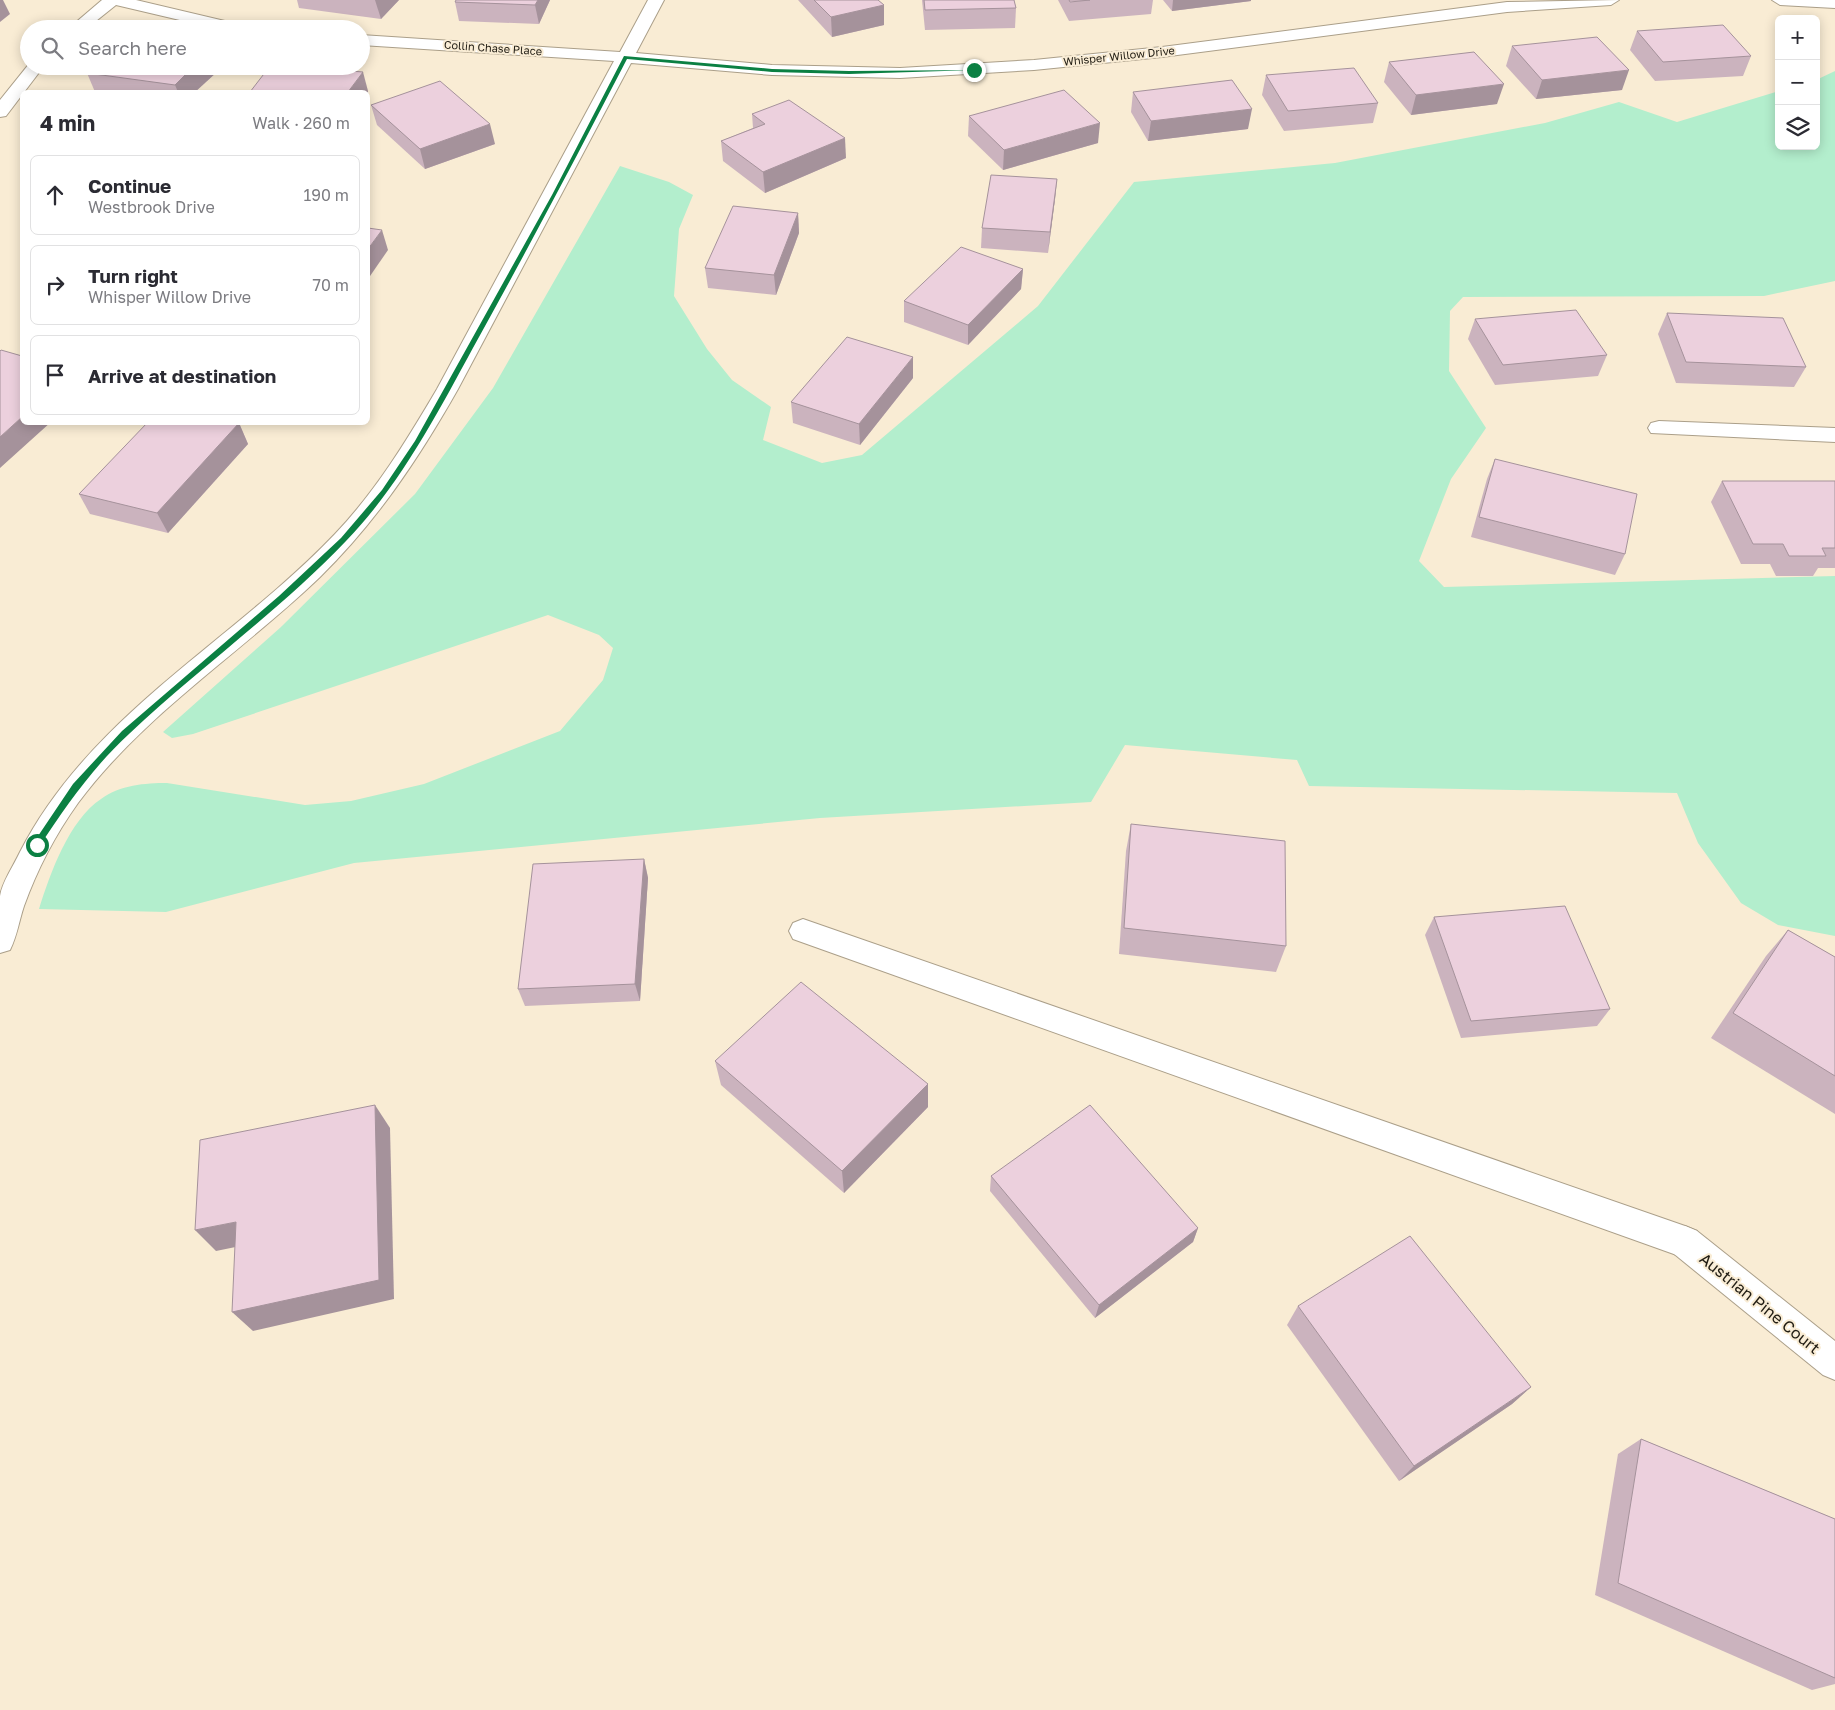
<!DOCTYPE html>
<html lang="en">
<head>
<meta charset="utf-8">
<style>
	:root { --surface:#fff; --page:#f7f7f7; --text:#2b2b33; --muted:#7c7c81; --line:#e1e1e2 }
	body { margin:0; font-family:"Golos Text",sans-serif; background:var(--page); color:var(--text) }
	.controls { position:absolute; right:15px; top:15px; display:grid; overflow:hidden; border-radius:8px; box-shadow:0 2px 12px #0003 }
	.controls button { width:45px; height:45px; display:grid; place-items:center; padding:0; border:0; border-bottom:1px solid var(--line); background:var(--surface); color:var(--text); font:25px sans-serif }
	.stop { position:absolute; width:15px; height:15px; margin:-11px; border:4px solid #0b8043; border-radius:50%; background:#fff }
	.stop.end { background:#0b8043; border-color:#fff; box-shadow:0 1px 5px #0008 }
	.list { margin:0; padding:0; list-style:none }
	h2 { display:flex; justify-content:space-between; align-items:center; height:65px; margin:0; padding:0 20px; font-size:21px }
	h2 small { font-size:16px; font-weight:400; color:var(--muted) }
	.list li { display:grid; grid-template-columns:32px 1fr auto; gap:15px; align-items:center; box-sizing:border-box; height:80px; margin:0 10px 10px; padding:0 10px; border:1px solid var(--line); border-radius:8px }
	.list b { display:block; font-size:19px; white-space:nowrap }
	.list p { margin:0; font-size:16px; white-space:nowrap; color:var(--muted) }
	.list em { font-size:16px; font-style:normal; color:var(--muted) }
	.icon { flex:none; width:28px; height:28px; fill:none; stroke:currentColor; stroke-width:2; stroke-linecap:round; stroke-linejoin:round }
	.map { position:relative; flex:none; width:1835px; height:1710px; overflow:hidden }
	.search { position:absolute; background:var(--surface); box-shadow:0 2px 12px #0003; left:20px; top:20px; width:350px; height:55px; display:flex; align-items:center; gap:12px; box-sizing:border-box; padding:0 18px; border-radius:28px; color:var(--muted); font-size:19px }
	.panel { position:absolute; background:var(--surface); box-shadow:0 2px 12px #0003; left:20px; top:90px; width:350px; height:335px; border-radius:8px }
	.map>svg:first-child { display:block }
	.green { fill:#b3eecd }
	.lines { fill:none; stroke-linecap:round; stroke-linejoin:round }
	.lane-casing { stroke:#ab9f89; stroke-width:2 }
	.street-casing { stroke:#ab9f89; stroke-width:2 }
	.lane { fill:#fff; fill-rule:evenodd }
	.street { fill:#fff; fill-rule:evenodd }
	.wall { fill:#cbb3be }
	.shaded-wall { fill:#a5929b }
	.building { fill:#ecd0dd; stroke:#a5929b }
	.route { fill:#0b8043 }
	.labels { text-anchor:middle; stroke-width:4; stroke-linejoin:round; paint-order:stroke }
	.far-street-label { font-size:11px; fill:#201c13; stroke:#f9ecd4 }
	.near-street-label { font-size:16px; fill:#201c13; stroke:#f9ecd4 }
</style>
</head>
<body>
<div class="map">
<svg width="1835" height="1710" viewBox="0 0 1835 1710">
	<rect width="100%" height="100%" fill="#f9ecd4"/>
	<path class="green" d="M 1835,71 L 1835,281 L 1764,296 L 1463,297 L 1450,311 L 1449,371 L 1486,428 L 1451,479 L 1419,561 L 1444,587 L 1835,576 L 1835,936 L 1778,925 L 1741,903 L 1698,843 L 1677,793 L 1309,786 L 1297,760 L 1125,745 L 1091,802 L 820,818 L 354,863 L 166,912 L 39,909 C 50,874 69,820 101,799 C 120,785 145,783 167,783 L 305,805 L 351,801 L 424,784 L 560,731 L 603,680 L 613,648 L 599,635 L 548,615 L 193,734 L 172,738 L 163,732 L 281,627 L 415,494 L 493,388 L 620,166 L 669,182 L 693,195 L 679,229 L 674,296 L 707,349 L 732,380 L 771,407 L 763,440 L 822,463 L 862,455 L 1038,306 L 1134,182 L 1335,163 L 1545,123 L 1619,102 L 1677,122 L 1779,91 L 1779,146 L 1816,146 L 1816,80 Z"/>
	<g class="lines">
		<defs>
			<g id="lane">
				<path d="M 1659,421 L 1835,428 L 1835,442 L 1651,433 L 1648,428 L 1651,423 Z"/>
				<path d="M 803,919 L 1685,1226 L 1697,1231 L 1701,1242 L 1697,1253 L 1685,1258 L 793,939 L 789,931 L 793,923 Z"/>
			</g>
			<g id="street">
				<path d="M 102,0 L 136,0 L 246,26 L 248,29 L 218,29 L 116,5 L 86,29 L 68,29 Z"/>
				<path d="M 648,0 L 664,0 L 636,53 L 772,65 L 900,68 L 1034,60 L 1162,47 L 1507,2 L 1619,0 L 1611,5 L 1507,12 L 1162,57 L 1034,70 L 900,78 L 772,75 L 631,63 L 458,389 C 419,458 377,521 320,577 C 241,653 144,714 78,803 C 55,835 37,870 24,906 C 19,921 17,936 10,950 L 0,953 C 0,935 0,915 0,896 C 2,882 14,865 20,852 C 90,715 232,642 335,534 C 376,491 407,440 437,389 L 614,61 L 361,45 L 361,35 L 620,52 Z"/>
				<path d="M 1772,0 L 1835,0 L 1835,8 L 1780,5 Z"/>
				<path d="M 29,64 L 29,66 L 44,66 L 6,116 L 0,117 L 0,100 Z"/>
				<path d="M 1685,1226 L 1697,1231 L 1835,1341 L 1835,1380 L 1823,1375 L 1673,1253 L 1669,1242 L 1673,1231 Z"/>
			</g>
		</defs>
		<use href="#lane" class="lane-casing"/>
		<use href="#street" class="street-casing"/>
		<use href="#lane" class="lane"/>
		<use href="#street" class="street"/>
	</g>
	<g class="wall">
		<path d="M 297,0 L 399,0 L 381,19 L 299,8 Z"/>
		<path d="M 456,0 L 550,0 L 539,24 L 459,21 L 455,2 Z"/>
		<path d="M 798,0 L 878,0 L 884,5 L 884,25 L 832,37 Z"/>
		<path d="M 922,0 L 1014,0 L 1016,8 L 1015,28 L 925,30 Z"/>
		<path d="M 1058,0 L 1153,0 L 1151,14 L 1069,21 Z"/>
		<path d="M 1163,0 L 1251,0 L 1251,1 L 1172,11 Z"/>
		<path d="M 1637,31 L 1751,56 L 1743,76 L 1655,81 L 1630,50 Z"/>
		<path d="M 1512,46 L 1622,90 L 1536,99 L 1506,66 Z"/>
		<path d="M 1389,62 L 1497,104 L 1411,115 L 1384,82 Z"/>
		<path d="M 94,66 L 216,66 L 218,71 L 195,92 L 95,92 L 87,73 Z"/>
		<path d="M 1266,75 L 1378,103 L 1373,123 L 1284,131 L 1262,95 Z"/>
		<path d="M 1133,92 L 1248,129 L 1148,141 L 1131,112 Z"/>
		<path d="M 371,105 L 495,144 L 425,169 L 377,125 Z"/>
		<path d="M 752,114 L 846,158 L 765,193 L 723,161 L 721,141 L 753,128 Z"/>
		<path d="M 969,116 L 1098,143 L 1003,170 L 968,136 Z"/>
		<path d="M 1057,179 L 1055,199 L 1048,253 L 981,248 L 982,228 Z"/>
		<path d="M 798,213 L 799,233 L 776,295 L 708,288 L 705,268 Z"/>
		<path d="M 1023,269 L 1021,289 L 968,345 L 904,322 L 904,301 Z"/>
		<path d="M 1667,313 L 1806,367 L 1794,387 L 1676,383 L 1658,334 Z"/>
		<path d="M 1475,319 L 1607,355 L 1598,376 L 1495,385 L 1468,339 Z"/>
		<path d="M 913,378 L 860,445 L 793,423 L 791,402 Z"/>
		<path d="M 239,423 L 248,444 L 168,533 L 90,514 L 79,494 Z"/>
		<path d="M 1495,459 L 1625,554 L 1615,575 L 1471,537 L 1487,479 Z"/>
		<path d="M 1722,481 L 1835,481 L 1835,568 L 1818,568 L 1813,576 L 1776,576 L 1770,564 L 1741,564 L 1711,502 Z"/>
		<path d="M 1131,824 L 1286,946 L 1276,972 L 1119,954 L 1126,851 Z"/>
		<path d="M 644,859 L 648,878 L 640,1001 L 525,1006 L 518,989 Z"/>
		<path d="M 1434,917 L 1610,1009 L 1597,1026 L 1461,1038 L 1425,935 Z"/>
		<path d="M 1788,930 L 1835,957 L 1835,1114 L 1711,1038 L 1766,956 Z"/>
		<path d="M 715,1061 L 928,1084 L 928,1107 L 844,1193 L 721,1085 Z"/>
		<path d="M 991,1176 L 1198,1228 L 1193,1242 L 1095,1318 L 990,1191 Z"/>
		<path d="M 1298,1306 L 1531,1387 L 1512,1404 L 1399,1481 L 1287,1325 Z"/>
		<path d="M 1641,1439 L 1835,1519 L 1835,1684 L 1812,1690 L 1595,1595 L 1618,1454 Z"/>
	</g>
	<g class="shaded-wall">
		<path d="M 0,0 L 3,0 L 10,14 L 0,22 Z"/>
		<path d="M 375,0 L 399,0 L 381,19 Z"/>
		<path d="M 538,0 L 550,0 L 539,24 L 535,5 Z"/>
		<path d="M 1173,0 L 1251,0 L 1251,1 L 1172,11 Z"/>
		<path d="M 884,5 L 884,25 L 832,37 L 831,17 Z"/>
		<path d="M 194,66 L 216,66 L 218,71 L 195,92 L 178,92 L 175,85 Z"/>
		<path d="M 1629,70 L 1622,90 L 1536,99 L 1542,80 Z"/>
		<path d="M 363,72 L 368,91 L 368,93 L 348,92 Z"/>
		<path d="M 1504,84 L 1497,104 L 1411,115 L 1416,95 Z"/>
		<path d="M 1252,109 L 1248,129 L 1148,141 L 1151,121 Z"/>
		<path d="M 1100,123 L 1098,143 L 1003,170 L 1004,150 Z"/>
		<path d="M 490,124 L 495,144 L 425,169 L 420,149 Z"/>
		<path d="M 845,138 L 846,158 L 765,193 L 763,172 Z"/>
		<path d="M 1057,179 L 1055,199 L 1048,253 L 1050,232 Z"/>
		<path d="M 798,213 L 799,233 L 776,295 L 774,275 Z"/>
		<path d="M 382,230 L 388,250 L 368,279 L 368,249 Z"/>
		<path d="M 1023,269 L 1021,289 L 968,345 L 968,325 Z"/>
		<path d="M 913,357 L 913,378 L 860,445 L 859,424 Z"/>
		<path d="M 22,417 L 22,422 L 51,422 L 0,468 L 0,437 Z"/>
		<path d="M 239,423 L 248,444 L 168,533 L 157,513 Z"/>
		<path d="M 644,859 L 648,878 L 640,1001 L 635,984 Z"/>
		<path d="M 928,1084 L 928,1107 L 844,1193 L 842,1171 Z"/>
		<path d="M 375,1105 L 390,1128 L 394,1299 L 253,1331 L 232,1312 Z"/>
		<path d="M 236,1222 L 255,1243 L 216,1251 L 195,1230 Z"/>
		<path d="M 1198,1228 L 1193,1242 L 1095,1318 L 1099,1305 Z"/>
		<path d="M 1531,1387 L 1512,1404 L 1399,1481 L 1414,1466 Z"/>
	</g>
	<g class="building">
		<path d="M 456,0 L 538,0 L 535,5 L 455,2 Z"/>
		<path d="M 814,0 L 878,0 L 884,5 L 831,17 Z"/>
		<path d="M 924,0 L 1014,0 L 1016,8 L 925,10 Z"/>
		<path d="M 1069,0 L 1090,0 L 1070,2 Z"/>
		<path d="M 1723,25 L 1751,56 L 1663,62 L 1637,31 Z"/>
		<path d="M 1597,37 L 1629,70 L 1542,80 L 1512,46 Z"/>
		<path d="M 1474,52 L 1504,84 L 1416,95 L 1389,62 Z"/>
		<path d="M 94,66 L 194,66 L 175,85 L 87,73 Z"/>
		<path d="M 270,66 L 290,66 L 363,72 L 348,92 L 250,92 Z"/>
		<path d="M 1354,68 L 1378,103 L 1288,111 L 1266,75 Z"/>
		<path d="M 1232,80 L 1252,109 L 1151,121 L 1133,92 Z"/>
		<path d="M 440,81 L 490,124 L 420,149 L 371,105 Z"/>
		<path d="M 1064,90 L 1100,123 L 1004,150 L 969,116 Z"/>
		<path d="M 789,100 L 845,138 L 763,172 L 721,141 L 765,124 L 752,114 Z"/>
		<path d="M 991,175 L 1057,179 L 1050,232 L 982,228 Z"/>
		<path d="M 733,206 L 798,213 L 774,275 L 705,268 Z"/>
		<path d="M 368,228 L 382,230 L 368,249 Z"/>
		<path d="M 961,247 L 1023,269 L 968,325 L 904,301 Z"/>
		<path d="M 1576,310 L 1607,355 L 1503,365 L 1475,319 Z"/>
		<path d="M 1667,313 L 1783,318 L 1806,367 L 1686,362 Z"/>
		<path d="M 847,337 L 913,357 L 859,424 L 791,402 Z"/>
		<path d="M 1,350 L 22,356 L 22,417 L 0,437 L 0,351 Z"/>
		<path d="M 148,422 L 239,423 L 157,513 L 79,494 Z"/>
		<path d="M 1495,459 L 1637,494 L 1625,554 L 1479,517 Z"/>
		<path d="M 1722,481 L 1835,481 L 1835,548 L 1822,548 L 1826,556 L 1789,556 L 1783,544 L 1753,544 Z"/>
		<path d="M 1131,824 L 1285,841 L 1286,946 L 1124,928 Z"/>
		<path d="M 644,859 L 635,984 L 518,989 L 533,864 Z"/>
		<path d="M 1565,906 L 1610,1009 L 1471,1021 L 1434,917 Z"/>
		<path d="M 1788,930 L 1835,957 L 1835,1076 L 1733,1013 Z"/>
		<path d="M 801,982 L 928,1084 L 842,1171 L 715,1061 Z"/>
		<path d="M 375,1105 L 379,1280 L 232,1312 L 236,1222 L 195,1230 L 200,1140 Z"/>
		<path d="M 1090,1105 L 1198,1228 L 1099,1305 L 991,1176 Z"/>
		<path d="M 1410,1236 L 1531,1387 L 1414,1466 L 1298,1306 Z"/>
		<path d="M 1641,1439 L 1835,1519 L 1835,1678 L 1618,1583 Z"/>
	</g>
	<path class="route" d="M 624,56 L 772,69 L 849,71 L 976,70 L 849,74 L 772,72 L 627,59 C 579,152 530,245 479,337 C 440,408 403,482 346,541 C 279,611 199,668 129,734 C 93,767 66,806 39,847 L 34,847 L 34,842 L 73,784 L 122,731 L 279,596 L 341,538 L 382,490 L 415,441 L 552,195 Z"/>
	<g class="labels">
		<g class="far-street-label">
			<text transform="translate(493 48) rotate(4)" y="4">Collin Chase Place</text>
			<text transform="translate(1119 56) rotate(-6)" y="4">Whisper Willow Drive</text>
		</g>
		<g class="near-street-label">
			<text transform="translate(1760 1303) rotate(39)" y="6">Austrian Pine Court</text>
		</g>
	</g>
</svg>
<div class="controls">
<button>+</button>
<button>−</button>
<button><svg class="icon" aria-label="layers" viewBox="0 0 24 24"><path d="M12 4l9 5-9 5-9-5zM3 14l9 5 9-5"/></svg></button>
</div>
<div class="stop" style="left:37px;top:845px"></div>
<div class="stop end" style="left:974px;top:70px"></div>
<div class="search"><svg class="icon" aria-label="search" viewBox="0 0 24 24"><circle cx="10" cy="10" r="6"/><path d="M15 15l6 6"/></svg>Search here</div>
<section class="panel">
<h2>4 min<small>Walk · 260 m</small></h2>
<ul class="list">
<li><svg class="icon" aria-label="ahead" viewBox="0 0 24 24"><path d="M12 20V5M6 11l6-6 6 6"/></svg><div><b>Continue</b><p>Westbrook Drive</p></div><em>190 m</em></li>
<li><svg class="icon" aria-label="right" viewBox="0 0 24 24"><path d="M7 20v-9h11M14 6l5 5-5 5"/></svg><div><b>Turn right</b><p>Whisper Willow Drive</p></div><em>70 m</em></li>
<li><svg class="icon" aria-label="arrive" viewBox="0 0 24 24"><path d="M6 21V4h12l-3 4 3 4H6"/></svg><div><b>Arrive at destination</b></div></li>
</ul>
</section>
</div>
</body>
</html>
